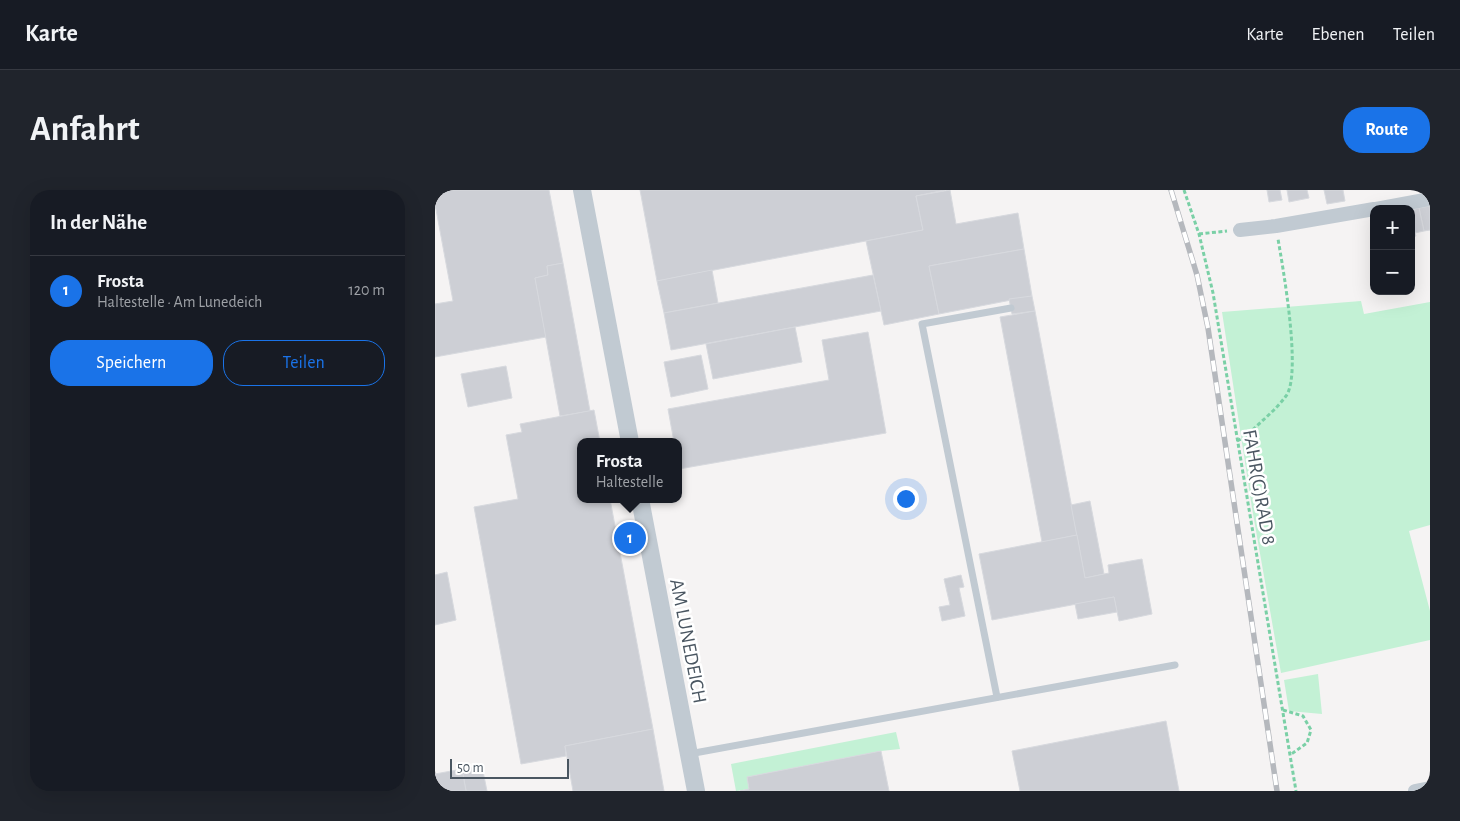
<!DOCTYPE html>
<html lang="de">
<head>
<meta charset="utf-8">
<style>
	:root { --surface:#171b24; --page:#20242c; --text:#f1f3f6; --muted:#9ea1a6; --line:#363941; --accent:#1a73e8 }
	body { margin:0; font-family:"Alegreya Sans",sans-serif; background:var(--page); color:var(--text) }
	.controls { position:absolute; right:15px; top:15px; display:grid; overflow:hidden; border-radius:10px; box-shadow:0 5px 20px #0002 }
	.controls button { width:45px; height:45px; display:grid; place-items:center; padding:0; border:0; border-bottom:1px solid var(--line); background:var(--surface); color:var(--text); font:25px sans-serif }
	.scale { position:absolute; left:15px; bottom:12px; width:119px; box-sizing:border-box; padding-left:5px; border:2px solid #4a5661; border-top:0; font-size:14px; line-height:18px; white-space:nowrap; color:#4a5661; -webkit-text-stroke:4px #fff; paint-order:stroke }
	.you { position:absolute; left:470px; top:308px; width:18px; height:18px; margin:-12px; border:4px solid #fff; border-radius:50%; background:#1a73e8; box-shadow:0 0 0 8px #1a73e833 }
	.badge { display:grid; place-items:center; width:32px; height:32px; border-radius:50%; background:var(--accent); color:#fff; font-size:16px; font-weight:700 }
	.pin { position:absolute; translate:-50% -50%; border:2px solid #fff; box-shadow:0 1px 5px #0006 }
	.popup { position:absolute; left:142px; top:248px; width:105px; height:65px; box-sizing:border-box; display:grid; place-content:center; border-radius:10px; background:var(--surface); filter:drop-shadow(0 1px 4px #0005); font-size:16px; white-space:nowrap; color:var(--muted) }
	.popup b { font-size:19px; color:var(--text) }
	.popup::after { content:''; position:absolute; left:50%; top:100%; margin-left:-10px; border:10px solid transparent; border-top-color:var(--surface) }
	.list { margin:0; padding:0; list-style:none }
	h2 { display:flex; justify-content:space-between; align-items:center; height:65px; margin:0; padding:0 20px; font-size:21px }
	h2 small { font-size:16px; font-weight:400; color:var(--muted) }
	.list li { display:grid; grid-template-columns:32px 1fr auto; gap:15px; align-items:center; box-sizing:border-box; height:70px; padding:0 20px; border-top:1px solid var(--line) }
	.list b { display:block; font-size:19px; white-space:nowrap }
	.list p { margin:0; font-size:16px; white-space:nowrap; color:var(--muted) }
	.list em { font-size:16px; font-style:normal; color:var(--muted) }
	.actions { display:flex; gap:10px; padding:15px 20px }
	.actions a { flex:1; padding:11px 0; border:1px solid var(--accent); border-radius:20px; text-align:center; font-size:18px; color:var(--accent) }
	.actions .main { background:var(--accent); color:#fff }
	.map { position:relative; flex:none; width:995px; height:601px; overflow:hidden; border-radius:20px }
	header { display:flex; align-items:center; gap:30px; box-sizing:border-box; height:70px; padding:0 25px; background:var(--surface); border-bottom:1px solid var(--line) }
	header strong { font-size:24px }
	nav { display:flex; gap:28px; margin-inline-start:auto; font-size:18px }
	.intro { display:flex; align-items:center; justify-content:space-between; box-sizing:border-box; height:120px; padding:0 30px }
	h1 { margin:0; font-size:35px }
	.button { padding:12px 22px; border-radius:20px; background:var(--accent); color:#fff; font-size:18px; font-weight:700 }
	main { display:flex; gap:30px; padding:0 30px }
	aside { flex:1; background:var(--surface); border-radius:20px; box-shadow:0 5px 20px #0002 }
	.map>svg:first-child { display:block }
	.green { fill:#c3f1d5 }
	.building { fill:#cdcfd5; stroke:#d7d9de }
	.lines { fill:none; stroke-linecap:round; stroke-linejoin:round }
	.path { stroke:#7ad0a6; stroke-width:3; stroke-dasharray:4 2.5; stroke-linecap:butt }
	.service { stroke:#c1cad2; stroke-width:7 }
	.minor { stroke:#c1cad2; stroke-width:14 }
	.tertiary { stroke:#c1cad2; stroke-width:18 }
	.rail-casing { stroke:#b5b8bd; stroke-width:5.5 }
	.rail { stroke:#fff; stroke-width:4; stroke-dasharray:11; stroke-linecap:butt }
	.labels { text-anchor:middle; stroke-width:5; stroke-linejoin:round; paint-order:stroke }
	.street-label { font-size:20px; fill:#4a5661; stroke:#fff }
</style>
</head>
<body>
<header>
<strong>Karte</strong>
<nav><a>Karte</a><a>Ebenen</a><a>Teilen</a></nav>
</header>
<div class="intro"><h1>Anfahrt</h1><a class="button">Route</a></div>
<main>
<aside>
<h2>In der Nähe<small></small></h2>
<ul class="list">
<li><span class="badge">1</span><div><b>Frosta</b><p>Haltestelle · Am Lunedeich</p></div><em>120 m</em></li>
</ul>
<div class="actions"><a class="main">Speichern</a><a>Teilen</a></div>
</aside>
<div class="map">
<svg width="995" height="601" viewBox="0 0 995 601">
	<rect width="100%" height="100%" fill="#f5f3f3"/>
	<g class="green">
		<path d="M 926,111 L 929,124 L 995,112 L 995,335 L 974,341 L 995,421 L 995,450 L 846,483 L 817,318 L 787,122 Z"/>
		<path d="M 883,484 L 887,524 L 854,521 L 849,490 Z"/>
		<path d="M 461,542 L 465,559 L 446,561 L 312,587 L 314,599 L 301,601 L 296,574 Z"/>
	</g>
	<g class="building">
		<path d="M 0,0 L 114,0 L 128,73 L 112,76 L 113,85 L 100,88 L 111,147 L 0,167 L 0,114 L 18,111 L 0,14 Z"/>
		<path d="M 205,0 L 510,0 L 481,6 L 488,40 L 222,91 Z"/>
		<path d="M 515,0 L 521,34 L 583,23 L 589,59 L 494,76 L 504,124 L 449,135 L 431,51 L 488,40 L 481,6 Z"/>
		<path d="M 832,0 L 845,0 L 847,10 L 834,12 Z"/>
		<path d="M 852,0 L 872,0 L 874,8 L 854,12 Z"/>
		<path d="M 889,0 L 908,0 L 910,11 L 892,14 Z"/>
		<path d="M 995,16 L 995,40 L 989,41 L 984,18 Z"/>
		<path d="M 984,18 L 989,41 L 980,43 L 981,46 L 976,47 L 976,20 Z"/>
		<path d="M 589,59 L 597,106 L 504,124 L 494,76 Z"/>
		<path d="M 128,73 L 155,221 L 125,226 L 100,88 L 113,85 L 112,76 Z"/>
		<path d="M 277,80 L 283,113 L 229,123 L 222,91 Z"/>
		<path d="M 438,85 L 446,121 L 236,160 L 229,123 Z"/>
		<path d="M 597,106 L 600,121 L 577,124 L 574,109 Z"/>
		<path d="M 600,121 L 642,345 L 607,352 L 565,127 Z"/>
		<path d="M 360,137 L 367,172 L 278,189 L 271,154 Z"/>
		<path d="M 433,142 L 451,243 L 244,279 L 244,252 L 239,252 L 233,219 L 394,190 L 387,150 Z"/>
		<path d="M 266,165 L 273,199 L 236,207 L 229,172 Z"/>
		<path d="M 71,176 L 77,208 L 33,217 L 26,184 Z"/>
		<path d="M 159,220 L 165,252 L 146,252 L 146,309 L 175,309 L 218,539 L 130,556 L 131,566 L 86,574 L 39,317 L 83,309 L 71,245 L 87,242 L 85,234 Z"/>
		<path d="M 655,311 L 669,384 L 650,388 L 636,315 Z"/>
		<path d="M 642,345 L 650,388 L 674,383 L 673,375 L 707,369 L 717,424 L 684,431 L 679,407 L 557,430 L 544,364 Z"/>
		<path d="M 12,382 L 21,430 L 0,435 L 0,385 Z"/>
		<path d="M 526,385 L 529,397 L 524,398 L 530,426 L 507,431 L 504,417 L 515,415 L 509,389 Z"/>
		<path d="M 679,407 L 682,422 L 643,429 L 640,414 Z"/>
		<path d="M 731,531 L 744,601 L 585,601 L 577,561 Z"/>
		<path d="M 218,539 L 229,601 L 138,601 L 130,556 Z"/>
		<path d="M 446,561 L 454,601 L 305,601 L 314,599 L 312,587 Z"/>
		<path d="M 47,576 L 52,601 L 31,601 L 27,579 Z"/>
		<path d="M 27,579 L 31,601 L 0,601 L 0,584 Z"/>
	</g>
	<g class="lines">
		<g class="path">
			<path d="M 749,0 L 764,44 L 778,103 L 861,601"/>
			<path d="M 764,44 L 792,41"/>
			<path d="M 802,251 L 810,247 C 823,234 840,221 851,206 C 867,185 848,78 843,49"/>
			<path d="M 848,520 L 868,526 L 876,540 L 872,553 L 855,565"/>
		</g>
		<g class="service">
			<path d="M 562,507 L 487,134 L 576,118"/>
			<path d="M 254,564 L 740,475"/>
		</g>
		<g class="minor">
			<path d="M 941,19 L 995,9"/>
			<path d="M 805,40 L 841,36 L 939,19"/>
			<path d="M 980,601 L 995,598"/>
		</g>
		<g class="tertiary">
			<path d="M 147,0 L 195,252"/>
			<path d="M 205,309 L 261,601"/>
		</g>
		<defs>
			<path id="rail" d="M 736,0 L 762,85 L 773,138 L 842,601"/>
		</defs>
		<use href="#rail" class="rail-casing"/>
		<use href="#rail" class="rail"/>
	</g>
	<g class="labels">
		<g class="street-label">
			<text transform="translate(825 297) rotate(80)" y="7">FAHR(G)RAD 8</text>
			<text transform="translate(254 451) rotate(79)" y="7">AM LUNEDEICH</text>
		</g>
	</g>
</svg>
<div class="controls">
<button>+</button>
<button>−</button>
</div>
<div class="scale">50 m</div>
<div class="you"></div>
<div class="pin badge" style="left:195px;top:348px">1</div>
<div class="popup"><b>Frosta</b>Haltestelle</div>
</div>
</main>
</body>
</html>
